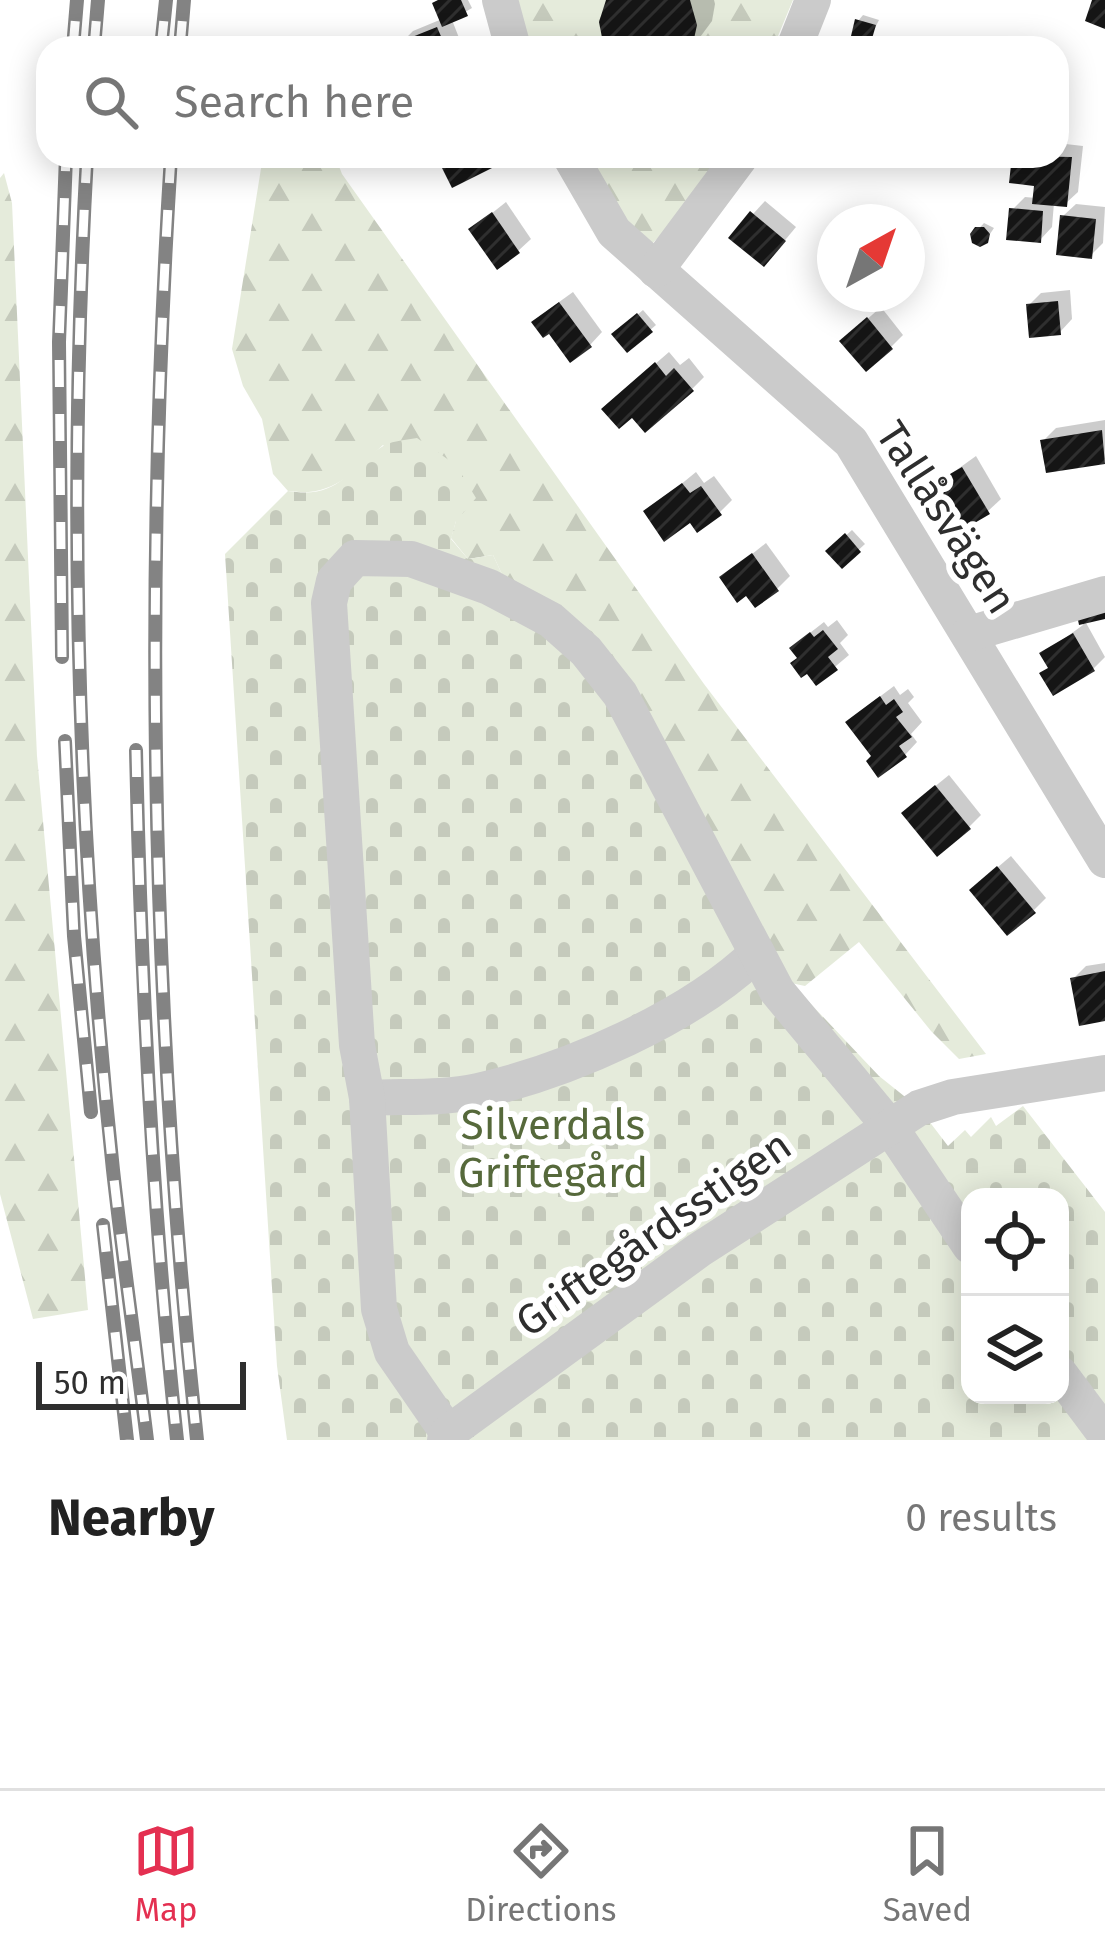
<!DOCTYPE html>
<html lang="en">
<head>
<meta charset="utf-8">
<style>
	:root { --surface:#fff; --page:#f6f6f6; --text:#222; --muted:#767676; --line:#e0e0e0; --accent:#e43051 }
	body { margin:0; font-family:"Fira Sans",sans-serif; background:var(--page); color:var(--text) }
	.controls { position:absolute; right:36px; bottom:36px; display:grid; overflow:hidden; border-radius:24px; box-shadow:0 6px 30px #0003 }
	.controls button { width:108px; height:108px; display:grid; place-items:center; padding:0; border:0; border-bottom:3px solid var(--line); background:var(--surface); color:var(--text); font:60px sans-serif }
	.compass { position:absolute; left:817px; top:204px; width:108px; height:108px; border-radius:50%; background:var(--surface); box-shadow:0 6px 30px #0003; rotate:40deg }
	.scale { position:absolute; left:36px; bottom:30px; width:210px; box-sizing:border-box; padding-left:12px; border:6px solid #2e2e2e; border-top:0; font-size:33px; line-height:42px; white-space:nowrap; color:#2e2e2e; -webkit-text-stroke:9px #fff; paint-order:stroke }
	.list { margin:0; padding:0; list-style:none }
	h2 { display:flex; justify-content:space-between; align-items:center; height:156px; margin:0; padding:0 48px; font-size:51px }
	h2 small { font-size:39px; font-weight:400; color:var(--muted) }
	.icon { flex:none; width:66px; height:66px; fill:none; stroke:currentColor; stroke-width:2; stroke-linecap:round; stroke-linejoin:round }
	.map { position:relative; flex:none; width:1105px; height:1440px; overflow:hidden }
	.search { position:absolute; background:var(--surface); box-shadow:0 6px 30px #0003; left:36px; right:36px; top:36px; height:132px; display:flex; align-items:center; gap:30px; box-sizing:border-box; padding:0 42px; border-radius:36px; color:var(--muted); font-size:45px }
	.sheet { height:348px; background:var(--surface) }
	nav { display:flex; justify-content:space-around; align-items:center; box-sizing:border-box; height:168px; border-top:3px solid var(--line); background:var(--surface); font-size:33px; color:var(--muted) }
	nav a { display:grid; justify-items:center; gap:6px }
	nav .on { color:var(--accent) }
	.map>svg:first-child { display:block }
	.forest { fill:url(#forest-firs) }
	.cemetery { fill:url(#cemetery-stones); fill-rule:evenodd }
	.shadow { fill:#0003 }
	.building { fill:url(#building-hatch) }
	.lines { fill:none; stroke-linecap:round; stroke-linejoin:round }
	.minor { stroke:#cbcbcb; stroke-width:36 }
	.rail-casing { stroke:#838383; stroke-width:14 }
	.rail { stroke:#fff; stroke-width:9; stroke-dasharray:27; stroke-linecap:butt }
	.labels { text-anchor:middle; stroke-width:12; stroke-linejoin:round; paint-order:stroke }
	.street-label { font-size:42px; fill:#2e2e2e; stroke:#fff }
	.park-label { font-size:42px; fill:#56693b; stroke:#fff }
</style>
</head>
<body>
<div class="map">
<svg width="1105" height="1440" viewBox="0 0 1105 1440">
	<defs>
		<pattern id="forest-firs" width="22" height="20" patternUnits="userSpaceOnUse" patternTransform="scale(3)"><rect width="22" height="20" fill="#e5ebdb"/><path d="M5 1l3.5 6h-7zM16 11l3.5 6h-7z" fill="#c5cabc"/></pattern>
		<pattern id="cemetery-stones" width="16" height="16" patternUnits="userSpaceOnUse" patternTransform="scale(3)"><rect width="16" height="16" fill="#e5ebdb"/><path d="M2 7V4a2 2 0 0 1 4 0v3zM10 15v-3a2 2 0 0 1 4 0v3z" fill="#c5cabc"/></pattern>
		<pattern id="building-hatch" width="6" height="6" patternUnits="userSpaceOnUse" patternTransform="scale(3)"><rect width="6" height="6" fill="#151515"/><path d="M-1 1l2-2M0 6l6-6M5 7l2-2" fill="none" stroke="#2f2f2f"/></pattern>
	</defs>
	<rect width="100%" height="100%" fill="#fff"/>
	<g class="forest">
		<path d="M 506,0 L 793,0 L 773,48 L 518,48 Z"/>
		<path d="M 263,156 L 335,156 L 342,174 L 704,684 L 986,1054 L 959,1059 L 931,1031 L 859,942 L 805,986 L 791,983 L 507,585 L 493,555 L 468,559 L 451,538 L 456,521 L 383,445 C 353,473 332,498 288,491 L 273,474 L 262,419 L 243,386 L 232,349 Z"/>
		<path d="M 576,156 L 723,156 L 680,215 L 649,247 Z"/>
		<path d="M 4,173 L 12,203 L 37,756 L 88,1310 L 33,1319 L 0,1194 L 0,178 Z"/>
	</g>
	<path class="cemetery" d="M 417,438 L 456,465 L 476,498 L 456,521 L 451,539 L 468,559 L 493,555 L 507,585 L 603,637 L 791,983 L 879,1076 L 919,1108 L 948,1146 L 965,1130 L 971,1137 L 991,1117 L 996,1126 L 1023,1106 L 1105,1212 L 1105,1440 L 287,1440 L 277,1366 L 225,554 L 288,491 C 338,499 344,473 380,448 C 389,441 405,440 417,438 ZM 970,1197 L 1060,1197 L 1060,1395 L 970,1395 Z"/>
	<g class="shadow">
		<path d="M 439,0 L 468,0 L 472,8 L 452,20 L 463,48 L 402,48 L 400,44 L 413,31 L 442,19 Z"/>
		<path d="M 611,0 L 714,0 L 715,4 L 712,21 L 692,48 L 608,48 Z"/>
		<path d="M 863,15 L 879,20 L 870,38 L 858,21 Z"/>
		<path d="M 1057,143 L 1083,146 L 1078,192 L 1065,204 L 1054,203 L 1052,227 L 1040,240 L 1012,210 L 1025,197 L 1036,198 L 1038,183 L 1013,181 L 1015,156 L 1057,156 Z"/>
		<path d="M 765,201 L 796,227 L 776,251 L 732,237 Z"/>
		<path d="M 506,202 L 531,239 L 518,251 L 472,229 Z"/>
		<path d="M 1076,204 L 1105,207 L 1103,243 L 1090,256 L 1063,216 Z"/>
		<path d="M 984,223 L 994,228 L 986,240 L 973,235 Z"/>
		<path d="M 1070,290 L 1072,319 L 1060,332 L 1029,305 L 1041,293 Z"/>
		<path d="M 573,292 L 602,332 L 590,345 L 548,310 Z"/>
		<path d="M 881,307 L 903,335 L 891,347 L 856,329 Z"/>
		<path d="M 643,310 L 656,325 L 628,349 L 615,334 Z"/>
		<path d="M 669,352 L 680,365 L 689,358 L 704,377 L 692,389 L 617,397 Z"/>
		<path d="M 1105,420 L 1105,461 L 1048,470 L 1043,441 L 1056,428 Z"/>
		<path d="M 976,456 L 1001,499 L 988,511 L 930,489 Z"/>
		<path d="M 696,472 L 704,483 L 714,476 L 732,500 L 720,512 L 690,519 L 647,512 Z"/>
		<path d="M 852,530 L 865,544 L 842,565 L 829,551 Z"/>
		<path d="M 766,543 L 790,576 L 777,589 L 747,592 L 722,578 Z"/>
		<path d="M 1079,611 L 1105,616 L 1085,621 L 1105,657 L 1093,669 L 1050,666 L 1043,654 L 1083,625 Z"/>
		<path d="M 837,620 L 848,635 L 840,643 L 849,655 L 817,682 L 800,657 L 806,636 L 824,622 L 828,627 Z"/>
		<path d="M 894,686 L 900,695 L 908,689 L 914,697 L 908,703 L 922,722 L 911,734 L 917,742 L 905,755 L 875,756 L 862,710 Z"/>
		<path d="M 949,775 L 981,815 L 969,827 L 917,801 Z"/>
		<path d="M 1011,856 L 1046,898 L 1034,910 L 985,878 Z"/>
		<path d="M 1105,963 L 1105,1018 L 1073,979 L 1086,966 Z"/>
	</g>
	<g class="building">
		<path d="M 438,0 L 461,0 L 468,16 L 442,27 L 432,3 Z"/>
		<path d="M 606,0 L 690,0 L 697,25 L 692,48 L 604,48 L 599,22 Z"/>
		<path d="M 1092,0 L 1105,0 L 1105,29 L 1085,21 Z"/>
		<path d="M 855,19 L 876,25 L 871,42 L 851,36 Z"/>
		<path d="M 437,27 L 446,48 L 399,48 L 397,43 Z"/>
		<path d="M 436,156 L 516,156 L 452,188 Z"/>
		<path d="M 1012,156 L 1072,157 L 1067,207 L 1032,204 L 1034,186 L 1009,183 Z"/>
		<path d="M 1009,208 L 1043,211 L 1041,243 L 1006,240 Z"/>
		<path d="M 750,211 L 786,241 L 764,267 L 728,238 Z"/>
		<path d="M 492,212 L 520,253 L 497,270 L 468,229 Z"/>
		<path d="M 1060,215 L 1096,219 L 1092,259 L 1056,255 Z"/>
		<path d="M 975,227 L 984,227 L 990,234 L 988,243 L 980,247 L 972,243 L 970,234 Z"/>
		<path d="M 1058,301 L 1061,335 L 1029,338 L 1026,304 Z"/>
		<path d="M 559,302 L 592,347 L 570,363 L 549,334 L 543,338 L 531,322 Z"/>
		<path d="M 637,313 L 653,332 L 627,353 L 611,334 Z"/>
		<path d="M 867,317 L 893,349 L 866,372 L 839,341 Z"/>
		<path d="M 655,362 L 666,376 L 674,368 L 694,391 L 645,433 L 632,418 L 619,429 L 601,409 Z"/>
		<path d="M 1102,430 L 1105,464 L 1046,473 L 1040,440 Z"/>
		<path d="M 962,467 L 990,514 L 954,535 L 926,488 Z"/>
		<path d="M 682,483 L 690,493 L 701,486 L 722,515 L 697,533 L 690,523 L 664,542 L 643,511 Z"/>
		<path d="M 845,533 L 861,552 L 842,569 L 825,551 Z"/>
		<path d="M 752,553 L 779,591 L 755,608 L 746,596 L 737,603 L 719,577 Z"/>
		<path d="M 1105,603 L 1105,619 L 1079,625 L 1076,610 Z"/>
		<path d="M 823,630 L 838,649 L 828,657 L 838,670 L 816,686 L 807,674 L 801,678 L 790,663 L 797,658 L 789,648 L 810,632 L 814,637 Z"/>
		<path d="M 1073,633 L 1095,671 L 1053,696 L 1039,673 L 1048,668 L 1039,653 Z"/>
		<path d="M 880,696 L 886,705 L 894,699 L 903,712 L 896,717 L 912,737 L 899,746 L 907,757 L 878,778 L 866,761 L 871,756 L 845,722 Z"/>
		<path d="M 935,785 L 971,829 L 937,857 L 901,813 Z"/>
		<path d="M 997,866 L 1036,913 L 1007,936 L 969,890 Z"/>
		<path d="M 1105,971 L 1105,1021 L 1079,1026 L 1070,978 Z"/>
	</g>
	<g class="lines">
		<g class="minor">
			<path d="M 500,0 L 513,48"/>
			<path d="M 794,48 L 813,0"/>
			<path d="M 570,156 L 614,232 L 851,442 L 1105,860"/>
			<path d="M 656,270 L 741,156"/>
			<path d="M 969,634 L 1105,594"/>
			<path d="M 367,1098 C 402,1096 443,1099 478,1091 C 568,1071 691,1017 757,953"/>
			<path d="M 1060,1374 L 1105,1434"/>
			<path d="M 448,1433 L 392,1352 L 379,1309 L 367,1098 L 357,1045 L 329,603 L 334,581 L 355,558 L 411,559 L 489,587 L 551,620 L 586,651 L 620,694 L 777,991 L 890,1127 L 970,1246"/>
			<path d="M 445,1440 L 448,1433 L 699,1250 L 919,1108 L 953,1097 L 1105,1073"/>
		</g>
		<defs>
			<g id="rail">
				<path d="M 73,48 L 77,0"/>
				<path d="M 94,48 L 98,0"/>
				<path d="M 161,48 L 166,0"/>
				<path d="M 180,48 L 184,0"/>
				<path d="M 87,156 C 68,493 77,834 113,1170 C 123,1260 136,1350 147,1440"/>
				<path d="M 171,156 C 144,585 151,1013 197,1440"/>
				<path d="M 62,657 L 59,342 L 66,156"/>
				<path d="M 65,741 L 74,936 L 91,1112"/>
				<path d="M 136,750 C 141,980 152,1210 177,1440"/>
				<path d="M 103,1225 L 127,1440"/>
			</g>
		</defs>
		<use href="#rail" class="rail-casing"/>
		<use href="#rail" class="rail"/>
	</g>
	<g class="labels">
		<g class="street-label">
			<text transform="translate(947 517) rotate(57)" y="15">Tallåsvägen</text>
			<text transform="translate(653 1233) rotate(-35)" y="15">Griftegårdsstigen</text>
		</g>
		<g class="park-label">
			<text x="553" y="1139">Silverdals<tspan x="553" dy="48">Griftegård</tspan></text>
		</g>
	</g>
</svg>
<div class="controls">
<button><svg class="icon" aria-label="locate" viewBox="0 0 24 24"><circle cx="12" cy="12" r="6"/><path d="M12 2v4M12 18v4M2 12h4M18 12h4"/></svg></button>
<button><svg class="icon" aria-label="layers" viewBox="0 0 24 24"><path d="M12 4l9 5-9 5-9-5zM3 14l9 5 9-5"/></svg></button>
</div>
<svg class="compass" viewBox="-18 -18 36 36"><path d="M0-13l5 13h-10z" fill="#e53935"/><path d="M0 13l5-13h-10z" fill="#767676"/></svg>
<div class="scale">50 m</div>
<div class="search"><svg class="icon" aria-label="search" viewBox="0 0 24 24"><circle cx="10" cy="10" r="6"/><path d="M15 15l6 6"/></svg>Search here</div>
</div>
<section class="sheet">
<h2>Nearby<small>0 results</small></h2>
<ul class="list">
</ul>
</section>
<nav>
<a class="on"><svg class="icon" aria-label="map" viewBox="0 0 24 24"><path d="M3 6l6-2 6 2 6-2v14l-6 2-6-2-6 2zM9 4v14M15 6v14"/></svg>Map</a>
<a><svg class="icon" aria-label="directions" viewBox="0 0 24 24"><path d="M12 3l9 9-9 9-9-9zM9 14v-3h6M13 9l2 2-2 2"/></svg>Directions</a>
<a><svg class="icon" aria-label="saved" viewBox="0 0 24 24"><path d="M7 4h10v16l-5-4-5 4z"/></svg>Saved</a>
</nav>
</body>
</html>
